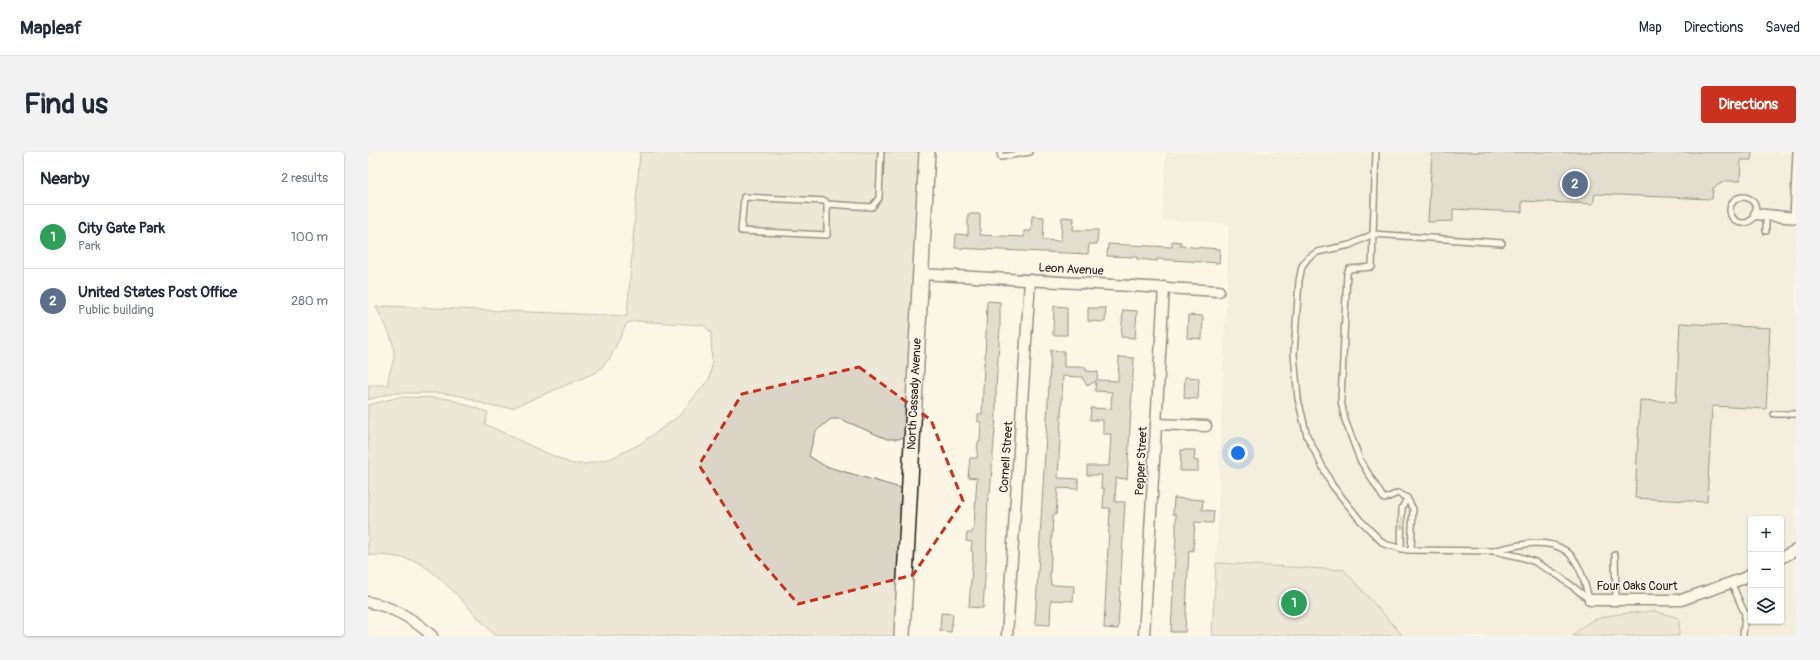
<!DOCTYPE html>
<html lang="en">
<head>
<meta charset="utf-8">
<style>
	:root { --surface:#fff; --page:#f2f2f3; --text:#1f2937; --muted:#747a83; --line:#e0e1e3; --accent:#c8321e }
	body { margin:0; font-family:Pangolin,sans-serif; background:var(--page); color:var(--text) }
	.controls { position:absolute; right:12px; bottom:12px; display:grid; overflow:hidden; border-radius:4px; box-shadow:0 1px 3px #0004 }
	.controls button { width:36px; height:36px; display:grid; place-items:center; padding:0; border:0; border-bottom:1px solid var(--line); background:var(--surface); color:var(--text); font:20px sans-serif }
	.you { position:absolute; left:870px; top:301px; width:14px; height:14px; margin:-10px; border:3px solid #fff; border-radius:50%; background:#1a73e8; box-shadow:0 0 0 6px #1a73e833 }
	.badge { display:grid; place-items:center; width:26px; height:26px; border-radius:50%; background:var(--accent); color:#fff; font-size:13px; font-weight:700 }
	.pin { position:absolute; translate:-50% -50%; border:2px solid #fff; box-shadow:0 1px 4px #0006 }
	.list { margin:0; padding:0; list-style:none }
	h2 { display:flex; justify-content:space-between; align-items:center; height:52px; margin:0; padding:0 16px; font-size:17px }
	h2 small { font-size:13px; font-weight:400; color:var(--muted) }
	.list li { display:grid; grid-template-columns:26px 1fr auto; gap:12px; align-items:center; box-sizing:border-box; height:64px; padding:0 16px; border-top:1px solid var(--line) }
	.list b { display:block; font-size:15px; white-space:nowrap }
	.list p { margin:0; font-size:13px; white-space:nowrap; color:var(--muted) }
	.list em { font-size:13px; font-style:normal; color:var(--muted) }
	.icon { flex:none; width:22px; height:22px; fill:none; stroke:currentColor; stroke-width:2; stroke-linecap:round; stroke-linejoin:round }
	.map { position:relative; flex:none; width:1428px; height:484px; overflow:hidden; border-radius:4px }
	header { display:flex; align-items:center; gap:24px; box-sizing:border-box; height:56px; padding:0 20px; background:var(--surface); border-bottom:1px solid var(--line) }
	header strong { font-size:19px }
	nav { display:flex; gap:22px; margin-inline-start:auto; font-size:14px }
	.intro { display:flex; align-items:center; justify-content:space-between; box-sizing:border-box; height:96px; padding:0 24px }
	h1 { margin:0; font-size:28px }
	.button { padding:10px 18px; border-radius:4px; background:var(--accent); color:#fff; font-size:14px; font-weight:700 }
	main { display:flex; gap:24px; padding:0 24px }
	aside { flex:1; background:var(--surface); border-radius:4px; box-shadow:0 1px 3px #0004 }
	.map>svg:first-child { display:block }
	.built { fill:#ebe5d6; fill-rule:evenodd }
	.green { fill:#dbd5c8; stroke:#7c7872 }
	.building { fill:#c4c0b3; stroke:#1c1c1c }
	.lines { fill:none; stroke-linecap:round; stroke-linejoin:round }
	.service-casing { stroke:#1c1c1c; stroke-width:8 }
	.minor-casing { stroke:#1c1c1c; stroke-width:13 }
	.secondary-casing { stroke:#1c1c1c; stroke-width:18 }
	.service { stroke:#fcf5e5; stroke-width:5 }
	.minor { stroke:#fcf5e5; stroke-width:10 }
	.secondary { stroke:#fcf5e5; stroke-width:15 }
	.oneway { stroke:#97938b }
	.marked { fill:none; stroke:#c8321e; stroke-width:3; stroke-dasharray:8 5; stroke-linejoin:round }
	.labels { text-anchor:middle; stroke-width:3; stroke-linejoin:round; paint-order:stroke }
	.street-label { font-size:12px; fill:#1c1c1c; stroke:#fcf5e5 }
</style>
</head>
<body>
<header>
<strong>Mapleaf</strong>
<nav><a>Map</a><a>Directions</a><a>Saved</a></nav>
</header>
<div class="intro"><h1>Find us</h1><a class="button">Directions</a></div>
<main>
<aside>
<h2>Nearby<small>2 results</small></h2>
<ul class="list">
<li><span class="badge" style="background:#2e9e5b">1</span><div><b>City Gate Park</b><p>Park</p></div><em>100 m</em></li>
<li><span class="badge" style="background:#5c6f8a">2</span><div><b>United States Post Office</b><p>Public building</p></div><em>280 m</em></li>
</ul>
</aside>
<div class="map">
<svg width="1428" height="484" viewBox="0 0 1428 484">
	<rect width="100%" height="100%" fill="#fcf5e5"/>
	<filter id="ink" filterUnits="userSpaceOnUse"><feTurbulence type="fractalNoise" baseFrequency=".025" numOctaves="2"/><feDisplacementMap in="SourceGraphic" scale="8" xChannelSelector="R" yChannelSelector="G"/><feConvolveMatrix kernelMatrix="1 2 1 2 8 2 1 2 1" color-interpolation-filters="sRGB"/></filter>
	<g filter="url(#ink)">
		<path class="built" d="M 798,0 L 1428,0 L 1428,484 L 1311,484 L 1311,466 L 1210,477 L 1205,484 L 1035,484 L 976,418 L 848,411 L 861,72 L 794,68 ZM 1383,367 L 1413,367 L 1413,469 L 1383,469 Z"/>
		<g class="green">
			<path d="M 272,0 L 552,0 L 539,283 L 531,287 L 519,287 L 472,267 L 463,267 L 447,280 L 441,304 L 457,314 L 536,337 L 530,484 L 127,484 C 109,465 71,420 49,410 C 33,404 16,403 0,403 L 0,253 L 31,245 L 72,246 L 81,247 L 120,260 L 117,272 L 165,295 L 204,312 L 218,312 L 244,306 L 272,292 L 311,264 L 341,227 L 344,214 L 343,180 L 335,173 L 267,169 L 259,171 L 242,206 L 229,220 L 144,256 L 122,254 L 94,244 L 72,241 L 24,241 L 0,248 L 0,233 L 20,233 C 19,223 25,215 26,205 C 27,186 16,171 8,155 L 17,154 L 259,164 Z"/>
			<path d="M 848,411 L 976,418 L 1035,484 L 844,484 Z"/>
			<path d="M 1286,459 L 1311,466 L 1311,484 L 1205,484 C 1222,460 1259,462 1286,459 Z"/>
		</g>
		<g class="building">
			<path d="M 1064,0 L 1384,0 L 1383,8 L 1373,8 L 1372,29 L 1357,29 L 1345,36 L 1344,47 L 1227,42 L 1225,52 L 1154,49 L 1154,60 L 1085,57 L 1085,69 L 1060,70 Z"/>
			<path d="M 600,62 L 612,62 L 612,83 L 656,85 L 656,79 L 663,79 L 664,64 L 676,65 L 675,88 L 693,89 L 694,65 L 706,66 L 705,78 L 730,78 L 729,92 L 721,92 L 720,102 L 587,96 L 588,82 L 600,83 Z"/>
			<path d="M 804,89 L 813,90 L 812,94 L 852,97 L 851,111 L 789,107 L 789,109 L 769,107 L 769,105 L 739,104 L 740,92 L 804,95 Z"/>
			<path d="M 619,149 L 632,150 L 632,177 L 628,235 L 628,263 L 622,342 L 620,342 L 618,409 L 615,456 L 601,455 L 605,400 L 603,399 L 604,390 L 598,389 L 599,381 L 604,381 L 606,374 L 609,326 L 600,325 L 602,306 L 609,306 L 610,290 L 612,290 L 613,270 L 610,270 L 610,262 L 614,262 L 616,210 L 617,210 Z"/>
			<path d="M 686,154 L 699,155 L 699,183 L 685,183 Z"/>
			<path d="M 720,156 L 738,156 L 737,170 L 720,169 Z"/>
			<path d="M 755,158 L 769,159 L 767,186 L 753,185 Z"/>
			<path d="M 820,163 L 835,164 L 834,187 L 819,186 Z"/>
			<path d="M 1312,171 L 1402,176 L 1398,257 L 1344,254 L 1339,350 L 1267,346 L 1272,248 L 1308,250 Z"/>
			<path d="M 683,198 L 696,199 L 696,215 L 718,215 L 718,219 L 730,220 L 729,228 L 750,229 L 751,205 L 766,206 L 759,327 L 748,326 L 747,350 L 757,350 L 750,477 L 736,476 L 742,356 L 735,356 L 736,336 L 733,336 L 734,323 L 719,323 L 719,314 L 741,314 L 743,282 L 735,282 L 735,268 L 722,268 L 723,256 L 743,257 L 744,240 L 727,239 L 728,229 L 719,234 L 714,225 L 695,224 L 690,326 L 710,327 L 710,337 L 690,336 L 688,363 L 685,363 L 682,424 L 683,433 L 706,434 L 705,449 L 683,448 L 682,473 L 667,472 Z"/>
			<path d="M 817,225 L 831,226 L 830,247 L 816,246 Z"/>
			<path d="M 813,298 L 827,298 L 826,308 L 830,309 L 830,319 L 812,319 Z"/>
			<path d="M 806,346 L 835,348 L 834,358 L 846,359 L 845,371 L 827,370 L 825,399 L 821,398 L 817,480 L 803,480 L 808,384 L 808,362 L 805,362 Z"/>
			<path d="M 573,461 L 585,462 L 583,480 L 572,479 Z"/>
		</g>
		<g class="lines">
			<defs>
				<g id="service">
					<path d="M 632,0 L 633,5 L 662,0"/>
					<path d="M 1008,0 L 1005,82 L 982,93 L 949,100 L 940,106 L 934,114 L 931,129 L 926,202 L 930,247 L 939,284 L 964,333 L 992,368 L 1016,392 L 1039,398 L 1127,399 L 1153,405 L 1167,410 L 1191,424 L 1222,448"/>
					<circle cx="1375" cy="58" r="13"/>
					<path d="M 459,52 L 459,83 L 373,79 L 376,45 L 457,49 L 459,52 L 504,55 L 511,46 L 513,0"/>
					<path d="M 1425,66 L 1428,0"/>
					<path d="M 1398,79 L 1398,63"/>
					<path d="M 1406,262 L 1428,262"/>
					<path d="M 1033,397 L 1034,356 L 1039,346"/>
					<path d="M 1043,398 L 1045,357 L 1039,346 L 1030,341 L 1016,347 L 992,308 L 977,268 L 973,249 L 979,121 L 981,117 L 1004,115 L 1005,82 L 1134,91"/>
					<path d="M 1128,398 C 1149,393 1179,385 1198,399 C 1212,409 1217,432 1221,447"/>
					<path d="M 1247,403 L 1248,447"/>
					<path d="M 1363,430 L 1377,462 L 1375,484"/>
				</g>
				<g id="minor">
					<path d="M 1388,62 L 1428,66"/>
					<path d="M 553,122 L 851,139"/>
					<path d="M 788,272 L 838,274"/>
					<path d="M 1413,406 L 1428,398"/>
					<path d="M 1222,448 L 1313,448 L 1374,427 L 1383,422"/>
					<path d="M 0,450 C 25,455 46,467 64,484"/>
					<path d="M 639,484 L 662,128"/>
					<path d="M 776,484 L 796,135"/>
				</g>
				<path id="secondary" d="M 534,484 L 559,0"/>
			</defs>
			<use href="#service" class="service-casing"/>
			<use href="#minor" class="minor-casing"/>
			<use href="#secondary" class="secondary-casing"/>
			<use href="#service" class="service"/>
			<use href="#minor" class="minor"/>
			<use href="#secondary" class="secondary"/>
		</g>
		<defs><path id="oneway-shaft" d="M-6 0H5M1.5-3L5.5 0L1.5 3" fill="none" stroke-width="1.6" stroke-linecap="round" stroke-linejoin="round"/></defs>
		<use class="oneway" href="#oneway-shaft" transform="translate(1034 371) rotate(91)"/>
	</g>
	<path d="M0 0H1428V484H0ZM 491,215 L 563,268 L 595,349 L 545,423 L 430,452 L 385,400 L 331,313 L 374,242 Z" fill="#fcf5e5" fill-opacity=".55" fill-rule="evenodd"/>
	<path class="marked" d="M 491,215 L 563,268 L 595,349 L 545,423 L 430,452 L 385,400 L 331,313 L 374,242 Z"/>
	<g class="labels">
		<g class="street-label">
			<text transform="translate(703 117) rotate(3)" y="4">Leon Avenue</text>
			<text transform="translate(546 242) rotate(-87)" y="4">North Cassady Avenue</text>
			<text transform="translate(638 305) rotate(-86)" y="4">Cornell Street</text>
			<text transform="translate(773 309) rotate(-87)" y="4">Pepper Street</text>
			<text x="1269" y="438">Four Oaks Court</text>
		</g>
	</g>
</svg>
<div class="controls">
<button>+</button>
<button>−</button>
<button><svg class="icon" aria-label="layers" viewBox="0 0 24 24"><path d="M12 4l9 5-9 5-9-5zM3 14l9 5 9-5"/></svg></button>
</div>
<div class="you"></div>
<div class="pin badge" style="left:926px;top:451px;background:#2e9e5b">1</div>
<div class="pin badge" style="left:1207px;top:32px;background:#5c6f8a">2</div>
</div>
</main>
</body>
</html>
